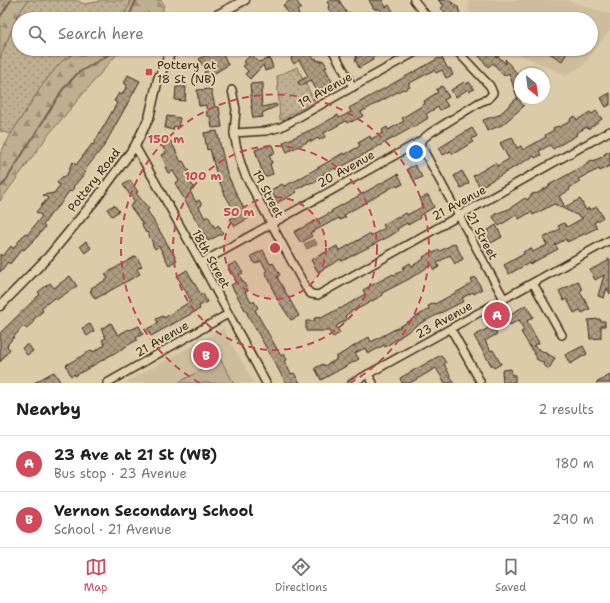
<!DOCTYPE html>
<html lang="en">
<head>
<meta charset="utf-8">
<style>
	:root { --surface:#fff; --page:#f6f6f6; --text:#222; --muted:#767676; --line:#e0e0e0; --accent:#d1495b }
	body { margin:0; font-family:"Shantell Sans",sans-serif; background:var(--page); color:var(--text) }
	.compass { position:absolute; left:514px; top:68px; width:36px; height:36px; border-radius:50%; background:var(--surface); box-shadow:0 1px 3px #0004; rotate:151deg }
	.you { position:absolute; left:416px; top:152px; width:14px; height:14px; margin:-10px; border:3px solid #fff; border-radius:50%; background:#1a73e8; box-shadow:0 0 0 6px #1a73e833 }
	.badge { display:grid; place-items:center; width:26px; height:26px; border-radius:50%; background:var(--accent); color:#fff; font-size:13px; font-weight:700 }
	.pin { position:absolute; translate:-50% -50%; border:2px solid #fff; box-shadow:0 1px 4px #0006 }
	.list { margin:0; padding:0; list-style:none }
	h2 { display:flex; justify-content:space-between; align-items:center; height:52px; margin:0; padding:0 16px; font-size:17px }
	h2 small { font-size:13px; font-weight:400; color:var(--muted) }
	.list li { display:grid; grid-template-columns:26px 1fr auto; gap:12px; align-items:center; box-sizing:border-box; height:56px; padding:0 16px; border-top:1px solid var(--line) }
	.list b { display:block; font-size:15px; white-space:nowrap }
	.list p { margin:0; font-size:13px; white-space:nowrap; color:var(--muted) }
	.list em { font-size:13px; font-style:normal; color:var(--muted) }
	.icon { flex:none; width:22px; height:22px; fill:none; stroke:currentColor; stroke-width:2; stroke-linecap:round; stroke-linejoin:round }
	.map { position:relative; flex:none; width:610px; height:383px; overflow:hidden }
	.search { position:absolute; background:var(--surface); box-shadow:0 1px 3px #0004; left:12px; right:12px; top:12px; height:44px; display:flex; align-items:center; gap:10px; box-sizing:border-box; padding:0 14px; border-radius:22px; color:var(--muted); font-size:15px }
	.sheet { height:164px; background:var(--surface) }
	nav { display:flex; justify-content:space-around; align-items:center; box-sizing:border-box; height:56px; border-top:1px solid var(--line); background:var(--surface); font-size:11px; color:var(--muted) }
	nav a { display:grid; justify-items:center; gap:2px }
	nav .on { color:var(--accent) }
	.map>svg:first-child { display:block }
	.built { fill:#cebd9d }
	.green { fill:url(#green-dots); stroke:#7d6c57 }
	.forest { fill:url(#forest-firs); stroke:#7d6c57 }
	.pitch { fill:#bfae90; stroke:#7d6c57 }
	.water { fill:#98876f; stroke:#73624f }
	.lines { fill:none; stroke-linecap:round; stroke-linejoin:round }
	.stream { stroke:#73624f; stroke-width:2 }
	.building { fill:url(#building-cross-hatch); stroke:#3b2a1e }
	.minor-casing { stroke:#3b2a1e; stroke-width:10 }
	.tertiary-casing { stroke:#3b2a1e; stroke-width:11 }
	.minor { stroke:#e3d2af; stroke-width:7 }
	.tertiary { stroke:#e3d2af; stroke-width:8 }
	.ring { fill:none; stroke:#c24655; stroke-width:2; stroke-dasharray:7 5 }
	.poi-dot { fill:#d1495b; stroke:#e3d2af; stroke-width:1.5 }
	.labels { text-anchor:middle; stroke-width:4; stroke-linejoin:round; paint-order:stroke }
	.poi-label { font-size:12px; fill:#3b2a1e; stroke:#e3d2af; text-anchor:start }
	.street-label { font-size:12px; fill:#3b2a1e; stroke:#e3d2af }
	.centre { fill:#c24655; stroke:#e3d2af; stroke-width:2 }
	.ring-label { font-size:12px; text-anchor:middle; font-weight:bold; fill:#c24655; stroke:#e3d2af; stroke-width:4; stroke-linejoin:round; paint-order:stroke }
</style>
</head>
<body>
<div class="map">
<svg width="610" height="383" viewBox="0 0 610 383">
	<defs>
		<pattern id="green-dots" width="8" height="8" patternUnits="userSpaceOnUse"><rect width="8" height="8" fill="#bfae90"/><path d="M2 2h.1M6 6h.1" fill="none" stroke="#9c8e75" stroke-width="1.8" stroke-linecap="round"/></pattern>
		<pattern id="forest-firs" width="22" height="20" patternUnits="userSpaceOnUse"><rect width="22" height="20" fill="#bfae90"/><path d="M5 1l3.5 6h-7zM16 11l3.5 6h-7z" fill="#9c8e75"/></pattern>
		<pattern id="building-cross-hatch" width="8" height="8" patternUnits="userSpaceOnUse"><rect width="8" height="8" fill="#ac9b80"/><path d="M0 0l8 8M0 8l8-8" fill="none" stroke="#8d7f68"/></pattern>
	</defs>
	<rect width="100%" height="100%" fill="#dccba9"/>
	<filter id="ink" filterUnits="userSpaceOnUse"><feTurbulence type="fractalNoise" baseFrequency=".025" numOctaves="2"/><feDisplacementMap in="SourceGraphic" scale="8" xChannelSelector="R" yChannelSelector="G"/><feConvolveMatrix kernelMatrix="1 2 1 2 8 2 1 2 1" color-interpolation-filters="sRGB"/></filter>
	<g filter="url(#ink)">
		<g class="built">
			<path d="M 469,0 L 566,0 L 610,14 L 610,30 L 584,65 L 566,76 L 508,49 L 591,49 L 591,19 L 477,19 L 468,9 Z"/>
			<path d="M 223,328 L 254,383 L 125,383 Z"/>
		</g>
		<g class="green">
			<path d="M 28,0 L 76,0 L 84,4 L 97,2 L 99,0 L 130,0 L 130,5 L 120,19 L 19,19 L 19,49 L 80,49 L 61,62 L 43,84 L 11,134 L 0,131 L 0,58 L 18,15 Z"/>
			<path d="M 297,67 L 315,102 L 280,120 L 277,76 Z"/>
		</g>
		<g class="forest">
			<path d="M 0,0 L 28,0 L 18,15 L 0,58 Z"/>
			<path d="M 130,0 L 161,0 L 164,4 L 161,19 L 120,19 L 130,5 Z"/>
			<path d="M 80,49 L 128,49 L 116,55 L 49,134 L 0,201 L 0,154 L 11,134 L 43,84 L 61,62 Z"/>
		</g>
		<path class="pitch" d="M 220,359 L 234,383 L 178,383 Z"/>
		<path class="water" d="M 314,239 L 317,244 L 307,249 L 304,244 Z"/>
		<g class="lines">
			<g class="stream">
				<path d="M 0,17 L 11,0"/>
				<path d="M 128,19 L 136,0"/>
				<path d="M 0,187 L 5,182 L 63,89 L 78,73 L 110,54"/>
			</g>
		</g>
		<g class="building">
			<path d="M 291,0 L 296,0 L 301,8 L 297,11 L 299,14 L 292,18 L 283,5 Z"/>
			<path d="M 331,0 L 339,0 L 347,14 L 350,12 L 353,19 L 335,19 L 328,8 L 329,5 L 327,2 Z"/>
			<path d="M 369,0 L 382,0 L 386,7 L 389,5 L 397,17 L 393,19 L 386,19 L 379,8 L 376,10 L 375,8 L 374,9 Z"/>
			<path d="M 438,0 L 450,0 L 453,4 L 454,3 L 459,8 L 458,9 L 460,12 L 458,14 L 462,19 L 451,19 L 441,8 L 444,6 Z"/>
			<path d="M 213,49 L 221,49 L 228,65 L 207,78 L 204,72 L 206,71 L 199,59 L 214,51 Z"/>
			<path d="M 292,49 L 307,49 L 314,59 L 316,58 L 317,61 L 320,60 L 320,62 L 323,60 L 327,67 L 325,68 L 333,83 L 317,91 L 311,80 L 300,86 L 298,82 L 308,76 L 299,60 L 294,64 L 291,60 L 292,58 L 290,55 L 291,55 L 289,51 Z"/>
			<path d="M 352,49 L 387,49 L 372,58 L 373,60 L 359,68 L 355,59 L 357,58 Z"/>
			<path d="M 477,49 L 490,49 L 496,57 L 498,56 L 506,64 L 505,59 L 520,77 L 520,102 L 524,106 L 502,125 L 487,131 L 483,120 L 499,115 L 517,98 L 518,100 L 509,73 L 504,76 L 493,63 L 488,67 L 479,56 L 481,54 Z"/>
			<path d="M 543,49 L 569,49 L 562,61 Z"/>
			<path d="M 251,54 L 259,62 L 270,58 L 273,68 L 265,71 L 263,65 L 250,79 L 245,74 L 248,71 L 243,66 L 246,64 L 244,62 Z"/>
			<path d="M 439,58 L 439,59 L 442,58 L 448,69 L 450,68 L 453,75 L 446,78 L 442,70 L 436,73 L 434,70 L 408,84 L 410,87 L 404,90 L 403,89 L 361,112 L 363,116 L 351,122 L 350,121 L 347,123 L 346,121 L 324,133 L 325,137 L 319,140 L 318,138 L 311,142 L 311,140 L 287,152 L 283,143 L 286,141 L 315,128 L 338,115 L 339,118 L 351,112 L 349,108 Z"/>
			<path d="M 128,75 L 140,81 L 104,146 L 88,166 L 85,171 L 86,172 L 73,187 L 74,188 L 70,192 L 69,191 L 59,206 L 57,207 L 51,214 L 43,225 L 45,227 L 37,237 L 24,250 L 22,249 L 10,264 L 8,262 L 0,272 L 0,254 L 3,256 L 11,246 L 13,249 L 25,233 L 27,235 L 42,216 L 36,212 L 48,198 L 43,195 L 54,193 L 60,185 L 57,183 L 62,177 L 66,176 L 70,169 L 69,168 L 73,162 L 76,165 L 92,144 L 93,145 L 117,103 L 114,101 L 119,93 L 122,95 L 127,85 L 124,83 Z"/>
			<path d="M 464,82 L 466,84 L 469,82 L 474,89 L 469,92 L 468,89 L 456,97 L 451,90 Z"/>
			<path d="M 263,83 L 263,90 L 261,91 L 262,107 L 276,104 L 277,106 L 262,113 L 263,117 L 253,118 L 251,106 L 252,106 L 250,84 Z"/>
			<path d="M 442,86 L 449,97 L 444,100 L 448,106 L 440,110 L 438,107 L 426,114 L 428,118 L 422,122 L 336,170 L 335,168 L 323,174 L 325,177 L 313,183 L 312,182 L 309,184 L 308,183 L 295,190 L 297,192 L 277,203 L 271,190 L 282,184 L 284,186 L 297,180 L 343,153 L 344,155 L 360,146 L 358,143 L 370,136 L 371,139 L 383,133 L 382,130 L 387,127 L 388,130 L 404,121 L 402,118 L 425,104 L 424,101 L 438,92 L 436,90 Z"/>
			<path d="M 176,87 L 186,87 L 185,101 L 175,100 Z"/>
			<path d="M 211,89 L 215,107 L 219,107 L 222,127 L 212,128 L 210,116 L 207,116 L 206,105 L 199,106 L 197,90 Z"/>
			<path d="M 610,93 L 610,105 L 606,107 L 601,98 Z"/>
			<path d="M 596,111 L 602,119 L 588,129 L 587,127 L 576,133 L 577,135 L 553,149 L 550,145 L 539,151 L 541,155 L 535,158 L 534,156 L 480,187 L 473,176 L 495,163 L 498,167 L 497,166 L 509,159 L 500,143 L 512,137 L 517,148 L 521,146 L 523,150 L 546,137 L 545,135 L 554,130 L 553,128 L 558,126 L 559,127 L 571,121 L 570,119 L 575,116 L 577,120 L 590,112 L 592,114 Z"/>
			<path d="M 167,116 L 180,118 L 178,127 L 174,126 L 173,130 L 165,128 Z"/>
			<path d="M 472,128 L 477,136 L 472,139 L 473,142 L 453,154 L 451,151 L 443,155 L 439,148 Z"/>
			<path d="M 217,131 L 227,173 L 235,191 L 249,218 L 235,226 L 230,219 L 237,215 L 225,195 L 217,176 L 210,149 L 207,150 L 204,133 Z"/>
			<path d="M 171,141 L 181,162 L 183,161 L 191,175 L 189,176 L 192,180 L 190,181 L 194,188 L 190,191 L 196,202 L 199,200 L 202,205 L 199,207 L 205,218 L 208,216 L 215,228 L 218,225 L 223,233 L 208,241 L 175,183 L 179,181 L 173,171 L 168,173 L 165,167 L 167,166 L 161,155 L 166,153 L 162,146 Z"/>
			<path d="M 270,145 L 272,145 L 275,153 L 269,155 L 272,163 L 270,164 L 273,174 L 264,177 L 255,150 Z"/>
			<path d="M 610,151 L 610,168 L 609,166 L 600,171 L 599,169 L 578,179 L 580,182 L 569,188 L 570,190 L 559,196 L 565,207 L 580,199 L 586,210 L 589,208 L 590,210 L 597,207 L 603,217 L 594,223 L 597,228 L 567,242 L 566,239 L 555,245 L 558,249 L 530,264 L 529,263 L 509,274 L 504,265 L 524,254 L 523,252 L 531,248 L 533,252 L 547,245 L 543,238 L 560,229 L 558,226 L 564,223 L 567,227 L 583,218 L 554,204 L 533,215 L 531,212 L 519,219 L 516,215 L 499,226 L 493,217 L 495,214 L 509,209 L 525,198 L 527,200 L 532,194 L 538,193 L 549,186 L 549,185 L 587,164 L 586,163 L 592,160 L 593,161 L 604,156 L 604,154 Z"/>
			<path d="M 415,165 L 422,177 L 414,181 L 407,169 Z"/>
			<path d="M 462,171 L 469,183 L 461,188 L 454,176 Z"/>
			<path d="M 398,174 L 403,184 L 397,187 L 396,185 L 344,215 L 346,217 L 340,220 L 339,218 L 310,233 L 312,236 L 301,243 L 294,232 L 332,212 L 331,211 Z"/>
			<path d="M 130,180 L 138,192 L 136,193 L 149,209 L 147,210 L 177,260 L 169,265 L 159,246 L 155,249 L 152,244 L 153,243 L 147,232 L 146,233 L 142,226 L 143,225 L 140,220 L 130,206 L 135,202 L 123,185 Z"/>
			<path d="M 428,195 L 434,207 L 419,216 L 420,218 L 408,225 L 407,223 L 397,229 L 398,231 L 390,236 L 342,261 L 341,259 L 318,272 L 311,260 L 337,246 L 339,251 L 369,234 L 370,236 L 385,228 L 383,225 L 398,216 L 398,217 L 406,213 L 407,215 L 422,207 L 421,206 L 423,205 L 420,199 Z"/>
			<path d="M 114,205 L 119,211 L 112,216 L 107,209 Z"/>
			<path d="M 496,225 L 502,237 L 491,243 L 485,232 Z"/>
			<path d="M 86,241 L 91,248 L 85,253 L 80,246 Z"/>
			<path d="M 455,243 L 463,259 L 455,264 L 450,255 L 437,263 L 439,267 L 434,270 L 431,265 L 409,279 L 382,293 L 383,295 L 354,311 L 353,310 L 345,316 L 347,320 L 336,326 L 340,333 L 333,337 L 329,331 L 306,331 L 306,321 L 315,321 L 314,318 L 323,317 L 340,308 L 340,309 L 365,294 L 363,290 L 393,274 L 394,275 L 404,270 L 402,268 L 410,263 L 412,266 L 424,259 L 423,257 L 432,252 L 433,253 L 439,250 L 440,251 Z"/>
			<path d="M 263,250 L 270,264 L 273,263 L 280,275 L 277,277 L 299,316 L 291,320 L 278,300 L 272,288 L 273,287 L 265,272 L 267,271 L 261,261 L 255,264 L 251,256 Z"/>
			<path d="M 136,256 L 142,266 L 137,269 L 140,274 L 95,299 L 90,291 L 92,290 L 91,288 L 108,279 L 105,274 Z"/>
			<path d="M 608,259 L 610,259 L 610,294 L 607,288 L 604,298 L 598,296 L 604,275 L 595,280 L 590,270 L 608,261 Z"/>
			<path d="M 236,262 L 243,273 L 239,275 L 248,290 L 245,292 L 252,303 L 254,301 L 258,308 L 255,310 L 281,356 L 284,354 L 287,360 L 284,361 L 291,374 L 294,373 L 300,383 L 286,383 L 231,285 L 237,282 L 228,266 Z"/>
			<path d="M 187,270 L 201,295 L 203,294 L 207,302 L 199,306 L 200,309 L 151,336 L 147,329 L 158,323 L 156,319 L 163,316 L 164,318 L 191,301 L 177,276 Z"/>
			<path d="M 70,276 L 77,286 L 56,300 L 54,298 L 41,308 L 43,311 L 33,320 L 34,321 L 27,329 L 23,326 L 8,344 L 7,347 L 10,349 L 0,362 L 0,333 L 40,294 L 38,292 L 50,283 L 54,288 Z"/>
			<path d="M 475,277 L 482,289 L 474,294 L 473,292 L 462,298 L 464,301 L 421,323 L 385,347 L 384,345 L 368,354 L 365,348 L 355,353 L 359,359 L 321,380 L 315,368 L 323,364 L 324,366 L 336,360 L 336,357 L 369,337 L 371,342 L 401,326 L 429,309 L 428,306 L 434,303 L 435,304 L 466,287 L 472,282 L 471,280 Z"/>
			<path d="M 578,281 L 582,290 L 580,292 L 590,309 L 582,313 L 580,310 L 574,313 L 567,299 L 564,301 L 559,291 Z"/>
			<path d="M 526,305 L 533,317 L 527,321 L 539,343 L 533,346 L 555,358 L 549,369 L 543,365 L 544,363 L 536,359 L 537,358 L 521,332 L 524,330 L 519,320 L 510,325 L 506,317 Z"/>
			<path d="M 600,319 L 600,321 L 605,321 L 605,326 L 601,326 L 601,338 L 590,339 L 588,320 Z"/>
			<path d="M 111,323 L 118,335 L 129,329 L 130,330 L 139,326 L 143,334 L 136,338 L 137,340 L 75,376 L 75,374 L 71,376 L 66,365 L 92,350 L 93,352 L 105,345 L 102,340 L 106,338 L 101,329 Z"/>
			<path d="M 90,324 L 94,331 L 87,336 L 82,328 Z"/>
			<path d="M 492,326 L 497,334 L 485,341 L 491,351 L 493,350 L 501,364 L 494,368 L 492,365 L 491,365 L 474,336 Z"/>
			<path d="M 28,344 L 33,351 L 27,355 L 22,348 Z"/>
			<path d="M 583,346 L 587,354 L 570,364 L 565,355 Z"/>
			<path d="M 441,355 L 446,363 L 444,364 L 454,383 L 445,383 L 436,368 L 410,383 L 402,383 L 400,378 Z"/>
			<path d="M 511,369 L 512,375 L 515,375 L 515,382 L 503,383 L 502,370 Z"/>
			<path d="M 54,372 L 61,383 L 34,383 L 50,374 Z"/>
			<path d="M 610,375 L 610,383 L 596,383 Z"/>
		</g>
		<g class="lines">
			<defs>
				<g id="minor">
					<path d="M 414,0 L 429,19"/>
					<path d="M 332,49 L 353,87"/>
					<path d="M 232,90 L 236,109 L 234,133 L 236,144 L 241,164 L 245,175 L 307,290 L 311,294 L 318,295 L 610,131"/>
					<path d="M 234,133 L 266,131 L 281,127 L 421,49"/>
					<path d="M 419,142 L 504,299"/>
					<path d="M 135,146 L 201,263 L 266,383"/>
					<path d="M 201,263 L 419,142 L 430,133 L 480,102 L 488,99 L 493,93 L 490,86 L 455,49"/>
					<path d="M 533,283 L 562,335"/>
					<path d="M 451,329 L 480,381"/>
					<path d="M 368,374 L 373,383"/>
					<path d="M 107,383 L 228,314"/>
					<path d="M 352,383 L 610,240"/>
				</g>
				<g id="tertiary">
					<path d="M 209,19 L 245,0"/>
					<path d="M 0,306 L 49,256 L 96,199 L 135,146 L 149,118 L 158,79 L 170,54 L 174,49"/>
				</g>
			</defs>
			<use href="#minor" class="minor-casing"/>
			<use href="#tertiary" class="tertiary-casing"/>
			<use href="#minor" class="minor"/>
			<use href="#tertiary" class="tertiary"/>
		</g>
	</g>
	<circle cx="275" cy="248" r="51" fill="#c24655" fill-opacity=".12"/>
	<g class="ring">
		<circle cx="275" cy="248" r="51"/>
		<circle cx="275" cy="248" r="102"/>
		<path d="M200 383A154 154 0 1 1 350 383"/>
	</g>
	<rect class="poi-dot" x="145" y="68" width="8" height="8" rx="2"/>
	<g class="labels">
		<g class="poi-label">
			<text x="157" y="69">Pottery at<tspan x="157" dy="14">18 St (NB)</tspan></text>
		</g>
		<g class="street-label">
			<text transform="translate(325 90) rotate(-29)" y="4">19 Avenue</text>
			<text transform="translate(346 169) rotate(-29)" y="4">20 Avenue</text>
			<text transform="translate(94 180) rotate(-52)" y="4">Pottery Road</text>
			<text transform="translate(268 194) rotate(62)" y="4">19 Street</text>
			<text transform="translate(459 203) rotate(-29)" y="4">21 Avenue</text>
			<text transform="translate(482 236) rotate(62)" y="4">21 Street</text>
			<text transform="translate(211 259) rotate(61)" y="4">18th Street</text>
			<text transform="translate(444 320) rotate(-29)" y="4">23 Avenue</text>
			<text transform="translate(162 339) rotate(-30)" y="4">21 Avenue</text>
		</g>
	</g>
	<circle cx="275" cy="248" r="6" class="centre"/>
	<g class="ring-label">
		<text x="166" y="143">150 m</text>
		<text x="203" y="180">100 m</text>
		<text x="239" y="216">50 m</text>
	</g>
</svg>
<svg class="compass" viewBox="-18 -18 36 36"><path d="M0-13l5 13h-10z" fill="#e53935"/><path d="M0 13l5-13h-10z" fill="#767676"/></svg>
<div class="you"></div>
<div class="pin badge" style="left:497px;top:315px">A</div>
<div class="pin badge" style="left:206px;top:355px">B</div>
<div class="search"><svg class="icon" aria-label="search" viewBox="0 0 24 24"><circle cx="10" cy="10" r="6"/><path d="M15 15l6 6"/></svg>Search here</div>
</div>
<section class="sheet">
<h2>Nearby<small>2 results</small></h2>
<ul class="list">
<li><span class="badge">A</span><div><b>23 Ave at 21 St (WB)</b><p>Bus stop · 23 Avenue</p></div><em>180 m</em></li>
<li><span class="badge">B</span><div><b>Vernon Secondary School</b><p>School · 21 Avenue</p></div><em>290 m</em></li>
</ul>
</section>
<nav>
<a class="on"><svg class="icon" aria-label="map" viewBox="0 0 24 24"><path d="M3 6l6-2 6 2 6-2v14l-6 2-6-2-6 2zM9 4v14M15 6v14"/></svg>Map</a>
<a><svg class="icon" aria-label="directions" viewBox="0 0 24 24"><path d="M12 3l9 9-9 9-9-9zM9 14v-3h6M13 9l2 2-2 2"/></svg>Directions</a>
<a><svg class="icon" aria-label="saved" viewBox="0 0 24 24"><path d="M7 4h10v16l-5-4-5 4z"/></svg>Saved</a>
</nav>
</body>
</html>
